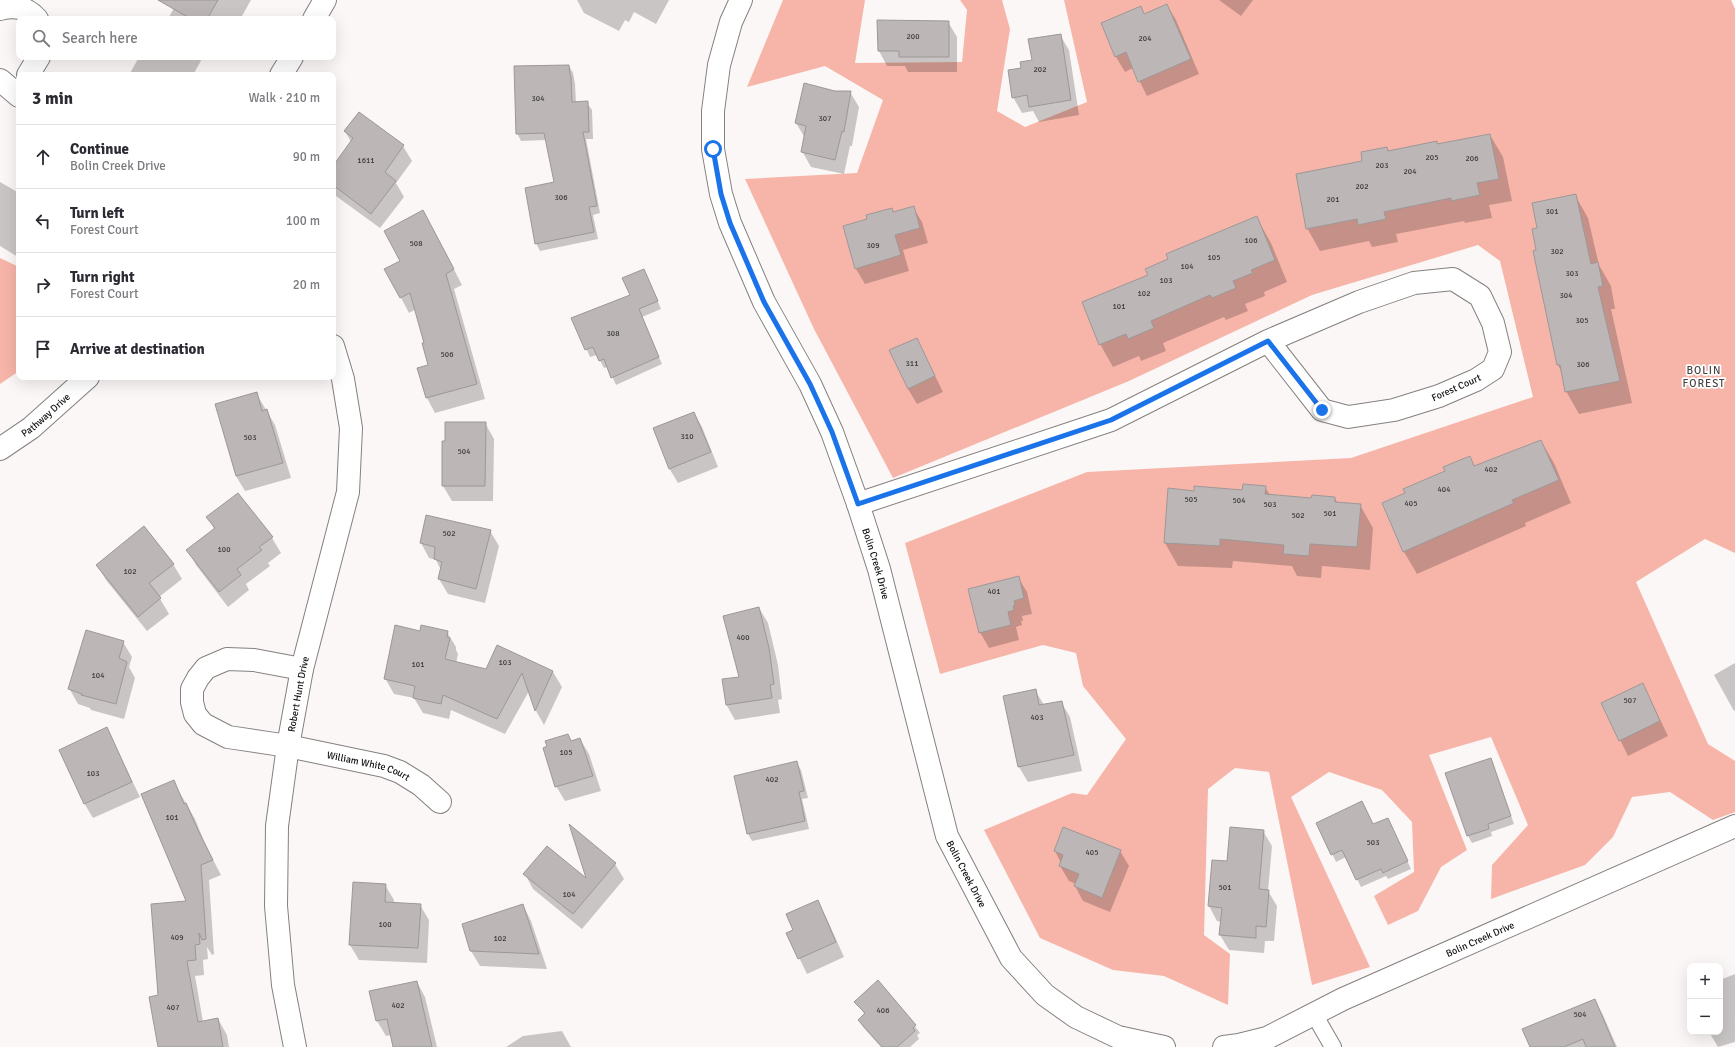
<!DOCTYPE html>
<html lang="en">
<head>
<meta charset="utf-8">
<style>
	:root { --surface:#fff; --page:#f7f7f7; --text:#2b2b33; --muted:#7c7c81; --line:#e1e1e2 }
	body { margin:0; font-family:Signika,sans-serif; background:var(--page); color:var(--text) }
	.controls { position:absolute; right:12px; bottom:12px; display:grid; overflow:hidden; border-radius:8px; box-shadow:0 4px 16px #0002 }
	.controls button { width:36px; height:36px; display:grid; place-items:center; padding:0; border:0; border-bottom:1px solid var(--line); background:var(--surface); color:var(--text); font:20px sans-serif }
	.stop { position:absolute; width:12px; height:12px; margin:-9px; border:3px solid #1a73e8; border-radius:50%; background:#fff }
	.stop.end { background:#1a73e8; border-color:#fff; box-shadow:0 1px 4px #0008 }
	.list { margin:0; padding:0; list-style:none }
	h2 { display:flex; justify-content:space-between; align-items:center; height:52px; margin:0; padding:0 16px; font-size:17px }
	h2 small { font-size:13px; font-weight:400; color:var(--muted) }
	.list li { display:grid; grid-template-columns:26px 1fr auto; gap:12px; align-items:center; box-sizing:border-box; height:64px; padding:0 16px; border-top:1px solid var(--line) }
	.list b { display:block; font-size:15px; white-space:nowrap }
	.list p { margin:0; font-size:13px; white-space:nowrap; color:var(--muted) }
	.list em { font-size:13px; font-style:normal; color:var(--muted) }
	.icon { flex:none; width:22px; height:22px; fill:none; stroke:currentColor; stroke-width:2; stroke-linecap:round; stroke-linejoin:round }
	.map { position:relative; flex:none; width:1735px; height:1047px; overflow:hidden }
	.search { position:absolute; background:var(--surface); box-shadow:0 4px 16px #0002; left:16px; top:16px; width:320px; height:44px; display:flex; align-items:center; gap:10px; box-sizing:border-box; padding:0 14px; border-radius:8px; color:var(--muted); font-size:15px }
	.panel { position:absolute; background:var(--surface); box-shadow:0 4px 16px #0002; left:16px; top:72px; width:320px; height:308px; border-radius:8px }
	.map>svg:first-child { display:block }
	.forest { fill:#f7b5a9 }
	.shadow { fill:#0003 }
	.building { fill:#bcb7b6; stroke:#9c9897 }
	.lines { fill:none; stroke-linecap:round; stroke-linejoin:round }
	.service-casing { stroke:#84807f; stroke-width:18 }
	.minor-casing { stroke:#84807f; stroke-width:24 }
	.service { stroke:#fff; stroke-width:16 }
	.minor { stroke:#fff; stroke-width:22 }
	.route { stroke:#1a73e8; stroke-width:5 }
	.labels { text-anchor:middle; stroke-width:3.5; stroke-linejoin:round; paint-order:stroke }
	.number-label { font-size:8px; fill:#3c3a3a }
	.street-label { font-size:10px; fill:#121110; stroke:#fff }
	.neighbourhood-label { font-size:11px; letter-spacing:1px; fill:#474343; stroke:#fff }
</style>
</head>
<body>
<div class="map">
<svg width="1735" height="1047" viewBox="0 0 1735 1047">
	<rect width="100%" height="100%" fill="#fbf7f6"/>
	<g class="forest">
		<path d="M 783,0 L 865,0 L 855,63 L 962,62 L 967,10 L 960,0 L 1002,0 L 1010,29 L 997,111 L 1025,127 L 1087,102 L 1064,0 L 1731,0 L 1735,9 L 1735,553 L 1705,539 L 1636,582 L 1708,744 L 1735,761 L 1735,812 L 1713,820 L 1670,792 L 1632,797 L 1613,837 L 1585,865 L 1491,899 L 1492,865 L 1528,825 L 1491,737 L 1429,755 L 1467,850 L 1441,867 L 1418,911 L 1388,925 L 1374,896 L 1414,872 L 1412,822 L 1382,790 L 1329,772 L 1291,797 L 1370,967 L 1312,985 L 1269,772 L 1235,768 L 1208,789 L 1204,935 L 1230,954 L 1228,1005 L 1164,976 L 1113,970 L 1040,938 L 984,830 L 1072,793 L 1087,795 L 1126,739 L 1083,686 L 1076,653 L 1043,645 L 940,674 L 905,543 L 1087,472 L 1351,458 L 1533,397 L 1500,261 L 1478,245 L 1312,295 L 1129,381 L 893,478 L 814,329 L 745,179 L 857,173 L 883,100 L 825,66 L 747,87 Z"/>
		<path d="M 0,258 L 19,267 L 19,371 L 0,384 Z"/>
	</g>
	<g class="shadow">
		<path d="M 172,0 L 251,0 L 242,16 L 244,19 L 168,19 L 175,6 Z"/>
		<path d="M 577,0 L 669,0 L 656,24 L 634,12 L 629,22 L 625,20 L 619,31 L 584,13 Z"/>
		<path d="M 1219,0 L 1253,0 L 1241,16 Z"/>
		<path d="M 1167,5 L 1176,20 L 1199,74 L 1147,96 L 1133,68 L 1125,72 L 1116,57 L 1102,24 L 1144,15 Z"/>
		<path d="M 948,22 L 957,37 L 957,72 L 908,72 L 905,66 L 887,66 L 879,51 Z"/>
		<path d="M 1060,35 L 1069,50 L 1079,115 L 1039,122 L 1033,111 L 1022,113 L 1013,97 L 1022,69 L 1033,61 Z"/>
		<path d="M 139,57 L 203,57 L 193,75 L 129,75 Z"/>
		<path d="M 569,66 L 573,73 L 575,84 L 576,103 L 587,103 L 592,110 L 593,139 L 586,139 L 600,213 L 593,215 L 598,239 L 540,251 L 536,243 L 555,183 L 547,140 L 521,141 L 517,133 Z"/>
		<path d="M 835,92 L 850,92 L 859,107 L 852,146 L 850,146 L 844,174 L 811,167 L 802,151 L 805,138 L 796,123 Z"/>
		<path d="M 359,113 L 403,146 L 412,161 L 396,183 L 404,197 L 380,228 L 336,196 L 333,190 L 333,173 L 351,142 L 345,131 Z"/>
		<path d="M 1490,135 L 1503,157 L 1512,201 L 1489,205 L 1492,218 L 1465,223 L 1464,221 L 1396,234 L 1398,242 L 1372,247 L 1369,241 L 1320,251 L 1307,228 L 1363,162 L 1386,148 L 1389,152 L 1438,145 Z"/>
		<path d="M 0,182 L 19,193 L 18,257 L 0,246 Z"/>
		<path d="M 1575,195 L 1588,218 L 1599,265 L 1611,286 L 1615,309 L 1611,309 L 1632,403 L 1579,414 L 1566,391 L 1563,375 L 1558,365 L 1534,252 L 1537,251 Z"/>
		<path d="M 913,207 L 922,222 L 928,243 L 903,250 L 909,271 L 865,284 L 856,269 L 844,227 Z"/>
		<path d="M 1258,220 L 1271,243 L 1287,282 L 1264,292 L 1265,296 L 1245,304 L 1248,311 L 1226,320 L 1224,317 L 1163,343 L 1166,351 L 1141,361 L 1139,356 L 1113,367 L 1100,344 L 1149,275 Z"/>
		<path d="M 432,227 L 462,285 L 454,289 L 485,399 L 435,413 L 427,398 L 429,366 L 416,309 L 409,313 L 386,269 L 402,261 Z"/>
		<path d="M 648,278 L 661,309 L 642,317 L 662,364 L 616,385 L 608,367 L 604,368 L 597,355 L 590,357 L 573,318 L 631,295 Z"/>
		<path d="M 917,339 L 943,392 L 917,404 L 908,389 Z"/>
		<path d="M 256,393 L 275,425 L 291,478 L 245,491 L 236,476 L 216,405 Z"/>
		<path d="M 694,413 L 702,427 L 718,467 L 678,483 L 669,468 Z"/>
		<path d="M 485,423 L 494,439 L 493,501 L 452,501 L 443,486 Z"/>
		<path d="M 1541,441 L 1554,463 L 1571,503 L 1525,523 L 1526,526 L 1417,574 L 1404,552 L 1406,494 L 1469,457 L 1475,467 Z"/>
		<path d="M 1265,487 L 1270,495 L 1312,499 L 1335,498 L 1338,504 L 1360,505 L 1373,528 L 1370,570 L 1322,566 L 1321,578 L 1297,576 L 1292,566 L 1233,561 L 1232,568 L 1178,566 L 1165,543 L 1195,492 L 1243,491 Z"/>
		<path d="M 208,517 L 272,538 L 281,553 L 268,563 L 270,566 L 246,584 L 249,590 L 228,607 L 196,565 L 188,550 L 214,529 Z"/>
		<path d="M 490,531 L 499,546 L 485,603 L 448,594 L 439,579 L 441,570 L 436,560 L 429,558 L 421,543 Z"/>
		<path d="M 173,564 L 182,579 L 159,597 L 169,614 L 147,631 L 106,580 L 97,565 Z"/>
		<path d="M 1018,577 L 1027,592 L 1032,614 L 1022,616 L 1023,621 L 1021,621 L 1022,625 L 1016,627 L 1019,640 L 989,648 L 980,632 Z"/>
		<path d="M 759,608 L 768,623 L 778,665 L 782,699 L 778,700 L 780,713 L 735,720 L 726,704 L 740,678 Z"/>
		<path d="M 421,632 L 447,632 L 456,647 L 456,650 L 458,654 L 456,663 L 487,670 L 497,646 L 553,672 L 562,687 L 544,725 L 536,711 L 529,691 L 505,734 L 451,710 L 449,719 L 423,713 L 414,698 L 394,694 L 385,678 Z"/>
		<path d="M 123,642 L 132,657 L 129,667 L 135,678 L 124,719 L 91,710 L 90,708 L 78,704 L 69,688 Z"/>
		<path d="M 1735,663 L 1735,710 L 1734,711 L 1714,675 Z"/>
		<path d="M 1643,684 L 1668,736 L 1628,756 L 1602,703 Z"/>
		<path d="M 1035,690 L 1044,705 L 1061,702 L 1070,717 L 1082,771 L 1028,782 L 1019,767 L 1004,697 Z"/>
		<path d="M 107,729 L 140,797 L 93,818 L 84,803 Z"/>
		<path d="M 568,735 L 572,741 L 580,739 L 589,754 L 601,791 L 565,801 L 556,786 Z"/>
		<path d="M 1490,759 L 1494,767 L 1514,824 L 1491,832 L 1492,836 L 1472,843 L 1468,836 L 1446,774 Z"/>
		<path d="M 797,763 L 801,770 L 808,798 L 802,799 L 809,829 L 752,841 L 748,834 L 735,776 Z"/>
		<path d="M 173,781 L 195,819 L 206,846 L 221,875 L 209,880 L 214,954 L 212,955 L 207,947 L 208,959 L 203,960 L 204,975 L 195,976 L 203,1022 L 218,1019 L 227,1035 L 229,1047 L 159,1047 L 159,996 L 187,902 Z"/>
		<path d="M 1318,823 L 1391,826 L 1411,869 L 1388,879 L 1386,876 L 1361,887 L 1346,857 L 1336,862 Z"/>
		<path d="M 1263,831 L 1272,846 L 1268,891 L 1277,906 L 1274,941 L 1265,941 L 1264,953 L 1229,950 L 1220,935 L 1221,922 L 1217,921 L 1209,906 L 1213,861 L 1227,862 Z"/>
		<path d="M 1055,851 L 1120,851 L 1129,866 L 1110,912 L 1083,901 L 1075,886 L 1076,884 L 1069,881 L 1060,866 L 1061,863 Z"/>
		<path d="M 615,864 L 624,879 L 582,929 L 533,889 L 525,874 L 588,881 Z"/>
		<path d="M 385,885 L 394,900 L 394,904 L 420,905 L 429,920 L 427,963 L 359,960 L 350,945 Z"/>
		<path d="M 817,902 L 826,917 L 844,957 L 807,974 L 787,933 L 794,930 Z"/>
		<path d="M 523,905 L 531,921 L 547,969 L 480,966 L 471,951 Z"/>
		<path d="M 1735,974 L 1735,1042 L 1718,1047 L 1709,1032 L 1720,1032 L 1720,980 Z"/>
		<path d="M 417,982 L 425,997 L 437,1047 L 394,1047 L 392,1035 L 386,1036 L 377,1021 L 371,992 Z"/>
		<path d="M 878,982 L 899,1005 L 920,1033 L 917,1035 L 919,1039 L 910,1047 L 881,1047 L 863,1027 L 859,1020 L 865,1015 L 856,1002 Z"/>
		<path d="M 1595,1000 L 1603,1015 L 1617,1047 L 1531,1047 Z"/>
		<path d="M 562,1031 L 571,1047 L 506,1047 L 523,1036 Z"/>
	</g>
	<g class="building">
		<path d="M 158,0 L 218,0 L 207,19 L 191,19 Z"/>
		<path d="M 1167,4 L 1191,59 L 1138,82 L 1126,52 L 1115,57 L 1101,23 L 1141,6 L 1144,14 Z"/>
		<path d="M 877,20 L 949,21 L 949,57 L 899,57 L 899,51 L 878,51 Z"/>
		<path d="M 1061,34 L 1071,100 L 1029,107 L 1027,95 L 1012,98 L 1008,70 L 1021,68 L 1020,62 L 1032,60 L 1028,39 Z"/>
		<path d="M 569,65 L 570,75 L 571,76 L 572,102 L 588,101 L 589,132 L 583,132 L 597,206 L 589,207 L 594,232 L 535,244 L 525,188 L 554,182 L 544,133 L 516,134 L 514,66 Z"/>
		<path d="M 804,83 L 835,91 L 851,91 L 844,132 L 842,131 L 835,160 L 801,152 L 806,126 L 795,123 Z"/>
		<path d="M 359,112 L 404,145 L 385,172 L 396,181 L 371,214 L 333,185 L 333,166 L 353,138 L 344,131 Z"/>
		<path d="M 1490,134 L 1499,179 L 1477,183 L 1480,195 L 1451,201 L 1451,198 L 1384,212 L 1386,219 L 1358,225 L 1357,219 L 1306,229 L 1296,174 L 1362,161 L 1361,152 L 1387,147 L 1388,151 L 1437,141 L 1437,144 Z"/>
		<path d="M 1576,194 L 1591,264 L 1598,262 L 1603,286 L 1598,287 L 1620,381 L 1565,392 L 1560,365 L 1557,365 L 1533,251 L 1536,250 L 1532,229 L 1537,228 L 1532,203 Z"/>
		<path d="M 914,206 L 920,228 L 895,235 L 901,255 L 855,269 L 843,226 L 867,219 L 866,215 L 892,208 L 893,212 Z"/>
		<path d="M 423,210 L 454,269 L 446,274 L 477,384 L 426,398 L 417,368 L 428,365 L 422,343 L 424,343 L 410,293 L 400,298 L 384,269 L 400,261 L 384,231 Z"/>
		<path d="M 1257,216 L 1275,260 L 1251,270 L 1253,273 L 1233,281 L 1236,288 L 1212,298 L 1210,295 L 1151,321 L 1154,328 L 1128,339 L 1126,334 L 1099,345 L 1082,302 L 1148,275 L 1145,269 L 1168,259 L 1166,254 Z"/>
		<path d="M 644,269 L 658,301 L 639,309 L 659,357 L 611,378 L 604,359 L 599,361 L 593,347 L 585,350 L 571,318 L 630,295 L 622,278 Z"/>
		<path d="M 917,338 L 935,376 L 908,389 L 889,350 Z"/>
		<path d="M 257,392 L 262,411 L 267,409 L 283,463 L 236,476 L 215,404 Z"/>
		<path d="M 694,412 L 711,452 L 669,469 L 653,428 Z"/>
		<path d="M 445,422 L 486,422 L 485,486 L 442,486 L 442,441 L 445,441 Z"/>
		<path d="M 1541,440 L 1559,480 L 1512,500 L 1514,503 L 1403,552 L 1382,503 L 1405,493 L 1403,489 L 1445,471 L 1443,467 L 1470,456 L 1474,466 Z"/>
		<path d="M 1243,484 L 1266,486 L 1265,494 L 1311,498 L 1312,495 L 1335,497 L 1335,502 L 1361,504 L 1357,547 L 1310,544 L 1309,556 L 1283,554 L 1284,545 L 1220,539 L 1220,546 L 1164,543 L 1168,488 L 1194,491 L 1194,486 L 1242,490 Z"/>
		<path d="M 238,493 L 273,537 L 259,547 L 262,550 L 237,569 L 241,575 L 219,592 L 186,550 L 215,528 L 206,517 Z"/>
		<path d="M 426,515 L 491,530 L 476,589 L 438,579 L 442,562 L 434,559 L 435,547 L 420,543 Z"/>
		<path d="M 144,526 L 174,564 L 149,583 L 161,598 L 138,617 L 96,565 Z"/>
		<path d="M 1019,576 L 1024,598 L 1014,601 L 1015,606 L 1013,606 L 1014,610 L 1008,612 L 1011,625 L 979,633 L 968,589 Z"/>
		<path d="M 759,607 L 769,648 L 774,684 L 770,685 L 772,698 L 726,705 L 722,679 L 739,677 L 723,616 Z"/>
		<path d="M 395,625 L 420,631 L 421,625 L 448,631 L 447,637 L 450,638 L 445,659 L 486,669 L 497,645 L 553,671 L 535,711 L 522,673 L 497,719 L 443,695 L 441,704 L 413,698 L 415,686 L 384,679 Z"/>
		<path d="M 86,630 L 124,641 L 119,658 L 127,662 L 116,704 L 81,695 L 82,694 L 68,689 Z"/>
		<path d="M 1643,683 L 1660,721 L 1619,741 L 1601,703 Z"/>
		<path d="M 1036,689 L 1039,705 L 1062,701 L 1074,755 L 1018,767 L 1003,696 Z"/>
		<path d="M 107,727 L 132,782 L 84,804 L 59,750 Z"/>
		<path d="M 568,734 L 571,741 L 580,738 L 593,776 L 555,787 L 543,748 L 547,746 L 545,741 Z"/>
		<path d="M 1491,758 L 1511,816 L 1488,824 L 1489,829 L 1467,836 L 1445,773 Z"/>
		<path d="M 797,761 L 804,791 L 799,792 L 805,821 L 747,834 L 734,776 Z"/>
		<path d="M 174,780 L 184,804 L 186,803 L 198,830 L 213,860 L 201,865 L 206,939 L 202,940 L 199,933 L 200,944 L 195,945 L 196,960 L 187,961 L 198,1022 L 218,1018 L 223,1047 L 158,1047 L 149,997 L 158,995 L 151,904 L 186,901 L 141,794 Z"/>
		<path d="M 1362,801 L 1373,824 L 1388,818 L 1408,861 L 1383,873 L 1381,869 L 1356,880 L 1342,850 L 1331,855 L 1316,823 Z"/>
		<path d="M 569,824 L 616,863 L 573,914 L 523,874 L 547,846 L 586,878 Z"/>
		<path d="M 1063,827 L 1121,850 L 1102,898 L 1074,886 L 1079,874 L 1059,866 L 1063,855 L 1054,851 Z"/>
		<path d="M 1230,827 L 1264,830 L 1259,889 L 1269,890 L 1266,927 L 1256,926 L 1256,938 L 1219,935 L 1222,908 L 1208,906 L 1212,860 L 1227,861 Z"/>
		<path d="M 353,882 L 386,884 L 385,902 L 421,904 L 418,948 L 349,945 Z"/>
		<path d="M 818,900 L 836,942 L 798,959 L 786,933 L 793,930 L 786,914 Z"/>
		<path d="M 523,904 L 539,954 L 470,951 L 462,924 Z"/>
		<path d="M 878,980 L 916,1025 L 913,1028 L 915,1031 L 897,1047 L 882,1047 L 858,1020 L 865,1013 L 854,1002 Z"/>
		<path d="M 417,981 L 432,1047 L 393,1047 L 387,1019 L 376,1021 L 369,991 Z"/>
		<path d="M 1595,999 L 1615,1047 L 1586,1047 L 1583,1039 L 1564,1047 L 1530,1047 L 1522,1029 Z"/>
	</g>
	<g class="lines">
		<defs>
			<path id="service" d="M 1314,1014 L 1333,1047"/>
			<g id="minor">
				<path id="s1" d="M 741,0 L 731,22 L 719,65 L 713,111 L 713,149 L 721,194 L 730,223 L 764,302 L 810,384 L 832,432 L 858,504 L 879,569 L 947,836 L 1011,958 L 1045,995 L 1076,1017 L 1118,1037 L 1164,1047"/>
				<path d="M 0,9 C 15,5 26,7 37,19"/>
				<path d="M 314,19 L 325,0"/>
				<path d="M 28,75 L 39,57"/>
				<path d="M 281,75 L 292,57"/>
				<path d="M 0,80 L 19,96"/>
				<path id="s2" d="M 0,449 L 31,428 L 88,377"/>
				<path d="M 858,504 L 1111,420 L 1268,341 L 1359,302 L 1414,283 L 1453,279 L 1480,296 L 1493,323 L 1500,352 L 1493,369 L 1476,380 L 1439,396 L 1394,410 L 1348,417 L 1322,410 L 1268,341"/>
				<path id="s3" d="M 302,669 L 254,660 L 227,659 L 206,668 L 198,678 L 192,689 L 192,702 L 195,714 L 203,724 L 228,737 L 288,746 L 384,766 L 400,772 L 421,785 L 440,802"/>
				<path id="s4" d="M 295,1047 L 283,985 L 276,906 L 277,826 L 288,746 L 302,669 L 348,492 L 351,428 L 343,379 L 333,346"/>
				<path id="s5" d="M 1224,1047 L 1239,1045 L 1267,1038 L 1343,999 L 1735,826"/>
			</g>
		</defs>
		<use href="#service" class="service-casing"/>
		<use href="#minor" class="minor-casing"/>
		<use href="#service" class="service"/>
		<use href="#minor" class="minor"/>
	</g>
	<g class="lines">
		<path class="route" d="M 713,149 L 721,194 L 730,223 L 764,302 L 810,384 L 832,432 L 858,504 L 1111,420 L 1268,341 L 1322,410"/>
	</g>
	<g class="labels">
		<g class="number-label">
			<text x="913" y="39">200</text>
			<text x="1145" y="41">204</text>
			<text x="1040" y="72">202</text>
			<text x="538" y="101">304</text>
			<text x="825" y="121">307</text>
			<text x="1432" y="160">205</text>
			<text x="1472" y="161">206</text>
			<text x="366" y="163">1611</text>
			<text x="1382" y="168">203</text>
			<text x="1410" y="174">204</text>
			<text x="1362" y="189">202</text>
			<text x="561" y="200">306</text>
			<text x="1333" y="202">201</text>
			<text x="1552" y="214">301</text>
			<text x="1251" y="243">106</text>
			<text x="416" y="246">508</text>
			<text x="873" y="248">309</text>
			<text x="1557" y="254">302</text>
			<text x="1214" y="260">105</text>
			<text x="1187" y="269">104</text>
			<text x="1572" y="276">303</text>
			<text x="1166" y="283">103</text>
			<text x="1144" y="296">102</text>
			<text x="1566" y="298">304</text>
			<text x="1119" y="309">101</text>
			<text x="1582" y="323">305</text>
			<text x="613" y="336">308</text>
			<text x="447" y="357">506</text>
			<text x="912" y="366">311</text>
			<text x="1583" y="367">306</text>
			<text x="687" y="439">310</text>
			<text x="250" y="440">503</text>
			<text x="464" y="454">504</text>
			<text x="1491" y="472">402</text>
			<text x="1444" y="492">404</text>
			<text x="1191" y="502">505</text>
			<text x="1239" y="503">504</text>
			<text x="1411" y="506">405</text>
			<text x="1270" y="507">503</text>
			<text x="1330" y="516">501</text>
			<text x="1298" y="518">502</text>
			<text x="449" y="536">502</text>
			<text x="224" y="552">100</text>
			<text x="130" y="574">102</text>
			<text x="994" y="594">401</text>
			<text x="743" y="640">400</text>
			<text x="505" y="665">103</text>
			<text x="418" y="667">101</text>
			<text x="98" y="678">104</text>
			<text x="1630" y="703">507</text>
			<text x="1037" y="720">403</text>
			<text x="566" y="755">105</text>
			<text x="93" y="776">103</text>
			<text x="772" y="782">402</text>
			<text x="172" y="820">101</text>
			<text x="1373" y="845">503</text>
			<text x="1092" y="855">405</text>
			<text x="1225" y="890">501</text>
			<text x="569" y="897">104</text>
			<text x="385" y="927">100</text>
			<text x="177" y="940">409</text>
			<text x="500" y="941">102</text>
			<text x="398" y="1008">402</text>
			<text x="173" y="1010">407</text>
			<text x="883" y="1013">406</text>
			<text x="1580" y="1017">504</text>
		</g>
		<g class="street-label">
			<text transform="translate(1456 387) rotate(-24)" y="4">Forest Court</text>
			<text dy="4" stroke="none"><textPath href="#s2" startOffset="57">Pathway Drive</textPath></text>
			<text dy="4" stroke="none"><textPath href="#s1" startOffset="601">Bolin Creek Drive</textPath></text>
			<text dy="4" stroke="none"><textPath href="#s4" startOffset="356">Robert Hunt Drive</textPath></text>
			<text dy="4" stroke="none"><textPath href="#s3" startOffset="334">William White Court</textPath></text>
			<text dy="4" stroke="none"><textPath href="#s1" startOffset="925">Bolin Creek Drive</textPath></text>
			<text dy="4" stroke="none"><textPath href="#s5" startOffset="279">Bolin Creek Drive</textPath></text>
		</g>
		<g class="neighbourhood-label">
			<text x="1704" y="374">BOLIN<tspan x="1704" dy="13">FOREST</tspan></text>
		</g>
	</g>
</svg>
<div class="controls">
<button>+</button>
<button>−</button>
</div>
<div class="stop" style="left:713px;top:149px"></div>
<div class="stop end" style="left:1322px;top:410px"></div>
<div class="search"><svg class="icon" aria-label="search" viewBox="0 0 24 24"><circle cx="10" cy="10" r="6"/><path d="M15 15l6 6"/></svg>Search here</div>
<section class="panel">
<h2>3 min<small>Walk · 210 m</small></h2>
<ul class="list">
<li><svg class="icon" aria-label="ahead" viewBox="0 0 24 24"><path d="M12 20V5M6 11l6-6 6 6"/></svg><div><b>Continue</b><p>Bolin Creek Drive</p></div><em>90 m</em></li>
<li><svg class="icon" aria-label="left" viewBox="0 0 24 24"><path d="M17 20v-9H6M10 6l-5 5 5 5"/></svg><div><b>Turn left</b><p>Forest Court</p></div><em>100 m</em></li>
<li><svg class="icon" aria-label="right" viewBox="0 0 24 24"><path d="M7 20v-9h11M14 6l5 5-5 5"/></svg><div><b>Turn right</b><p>Forest Court</p></div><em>20 m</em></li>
<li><svg class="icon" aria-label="arrive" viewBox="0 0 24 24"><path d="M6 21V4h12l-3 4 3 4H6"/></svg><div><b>Arrive at destination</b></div></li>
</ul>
</section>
</div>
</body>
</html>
